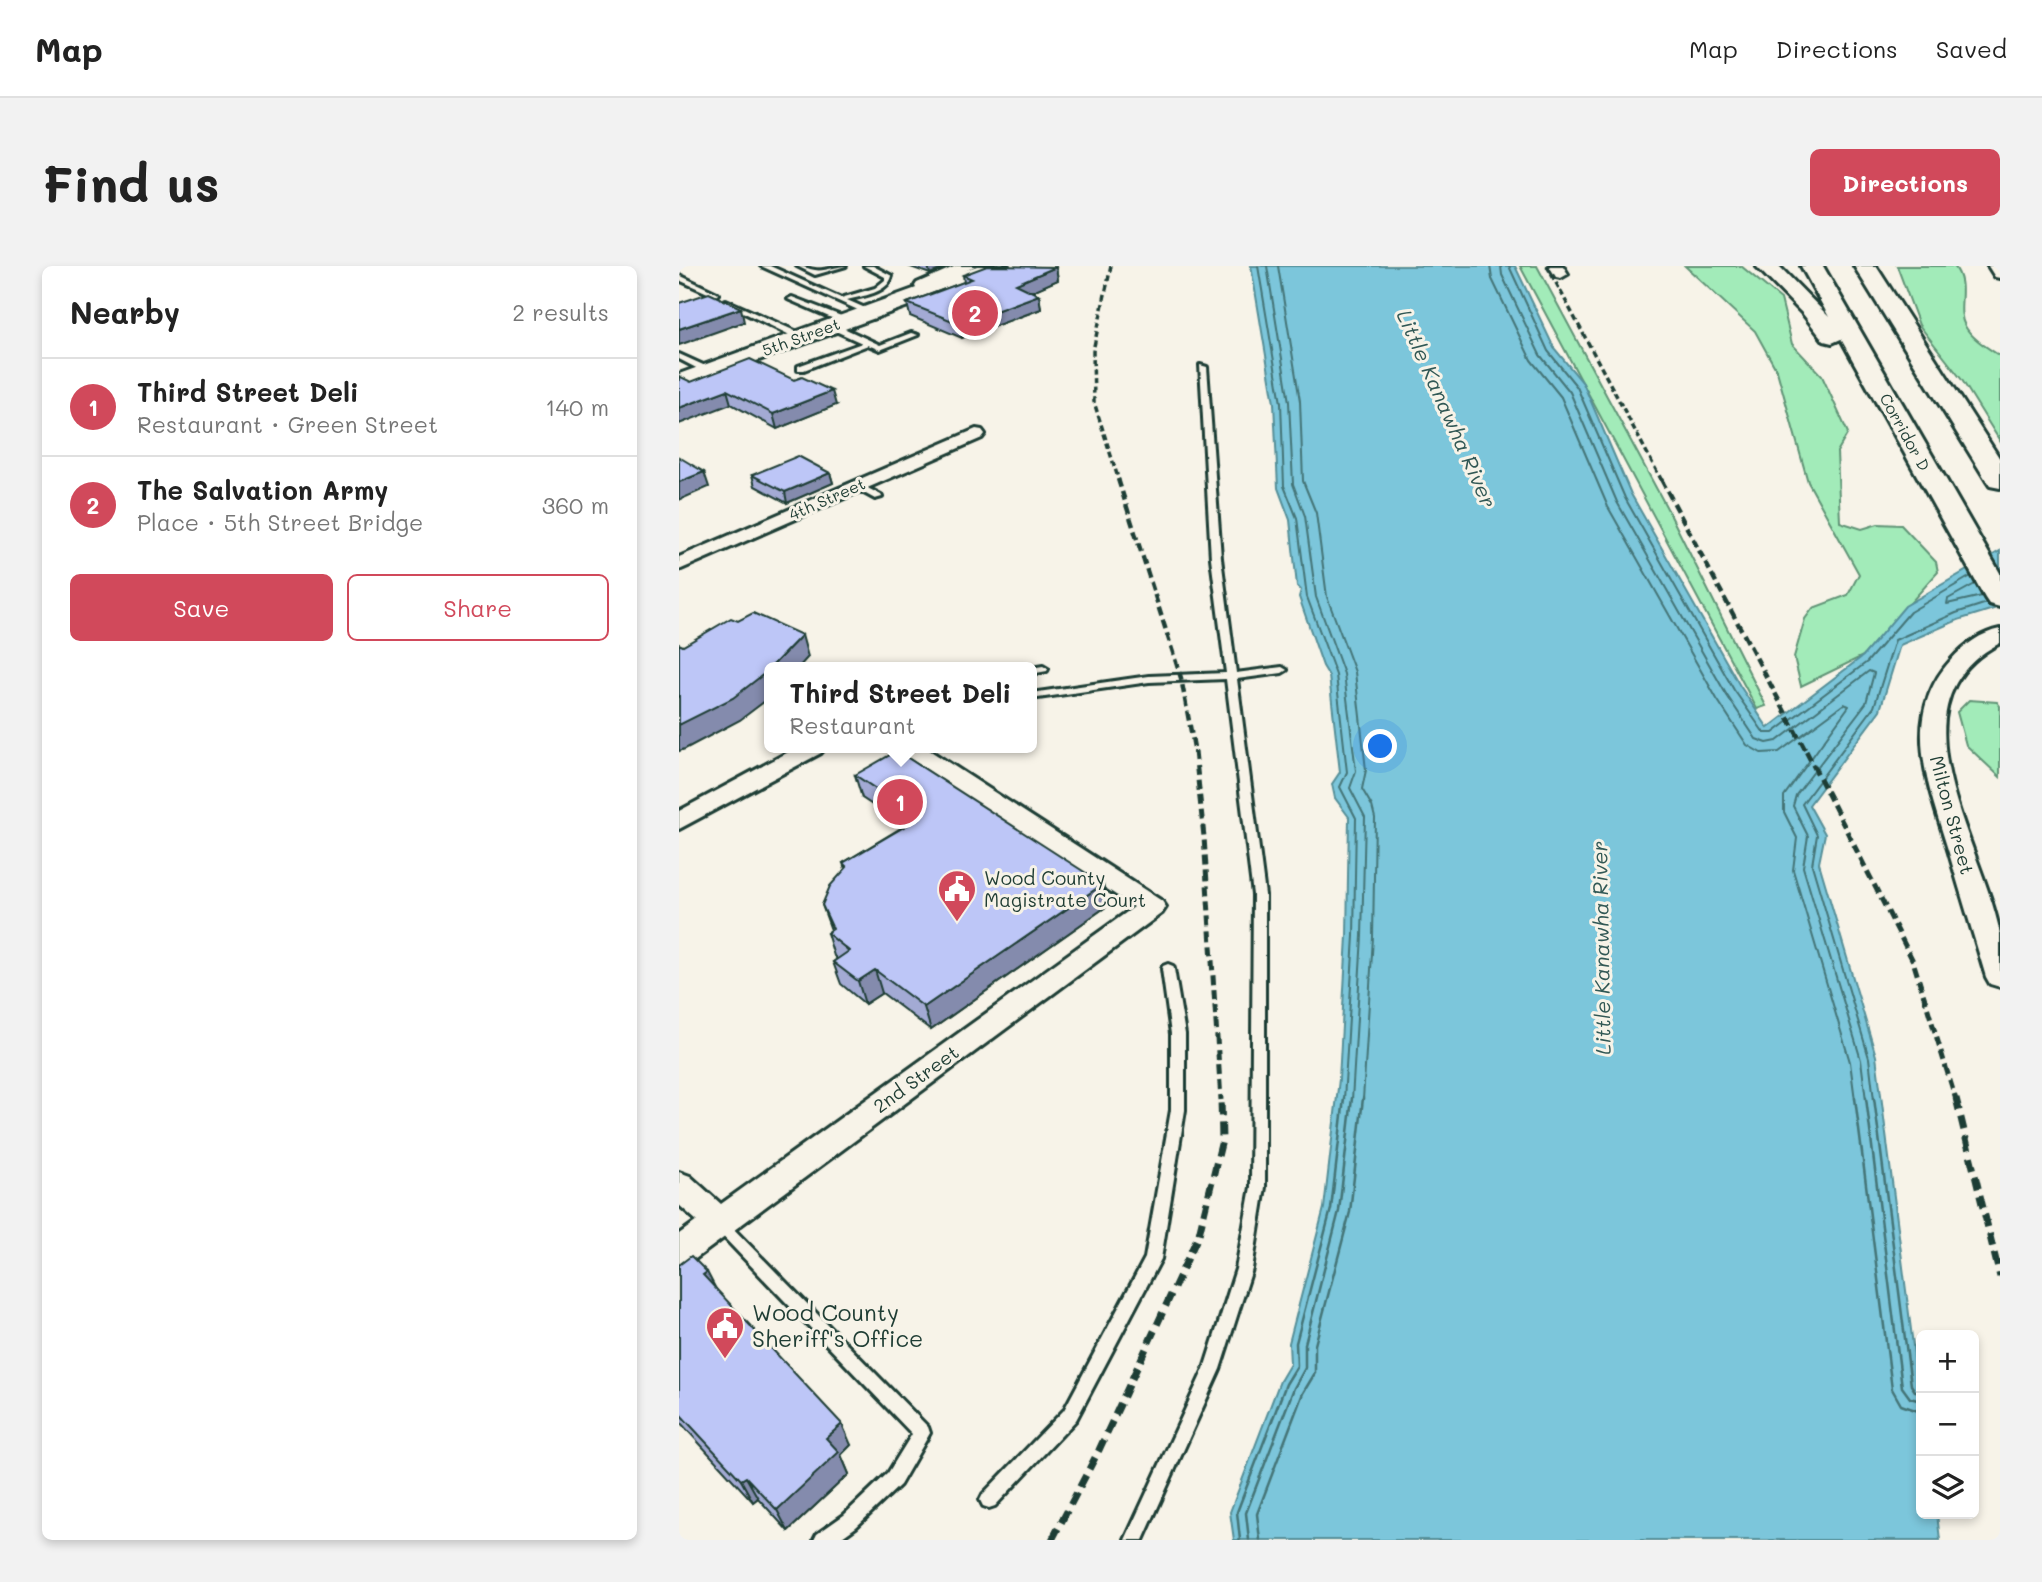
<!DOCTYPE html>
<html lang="en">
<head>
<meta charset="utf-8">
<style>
	:root { --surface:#fff; --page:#f2f2f2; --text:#222; --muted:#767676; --line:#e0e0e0; --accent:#d1495b }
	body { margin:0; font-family:Mali,sans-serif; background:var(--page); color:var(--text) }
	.controls { position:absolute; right:21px; bottom:21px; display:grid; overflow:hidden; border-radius:10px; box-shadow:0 4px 10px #0003 }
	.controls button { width:63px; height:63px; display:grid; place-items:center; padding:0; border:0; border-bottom:2px solid var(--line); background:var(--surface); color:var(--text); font:35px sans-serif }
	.you { position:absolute; left:702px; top:481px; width:24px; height:24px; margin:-18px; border:5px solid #fff; border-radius:50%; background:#1a73e8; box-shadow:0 0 0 10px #1a73e833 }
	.badge { display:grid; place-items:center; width:46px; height:46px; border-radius:50%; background:var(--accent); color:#fff; font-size:23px; font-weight:700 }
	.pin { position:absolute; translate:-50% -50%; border:4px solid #fff; box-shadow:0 2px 7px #0006 }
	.popup { position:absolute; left:85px; top:396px; width:273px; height:91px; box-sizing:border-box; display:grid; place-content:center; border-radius:10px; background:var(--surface); filter:drop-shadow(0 2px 5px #0005); font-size:23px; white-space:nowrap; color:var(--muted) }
	.popup b { font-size:26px; color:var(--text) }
	.popup::after { content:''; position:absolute; left:50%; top:100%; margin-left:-14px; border:14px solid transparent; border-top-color:var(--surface) }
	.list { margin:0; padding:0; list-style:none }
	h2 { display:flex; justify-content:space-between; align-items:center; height:91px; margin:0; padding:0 28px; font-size:30px }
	h2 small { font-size:23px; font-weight:400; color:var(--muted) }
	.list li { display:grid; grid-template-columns:46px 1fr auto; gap:21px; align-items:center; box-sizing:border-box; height:98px; padding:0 28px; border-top:2px solid var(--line) }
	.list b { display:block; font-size:26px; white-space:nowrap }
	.list p { margin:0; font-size:23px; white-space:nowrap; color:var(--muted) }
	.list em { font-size:23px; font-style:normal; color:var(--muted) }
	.actions { display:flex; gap:14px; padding:21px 28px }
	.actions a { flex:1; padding:16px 0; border:2px solid var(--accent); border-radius:10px; text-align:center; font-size:24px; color:var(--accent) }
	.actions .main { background:var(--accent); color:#fff }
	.icon { flex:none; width:38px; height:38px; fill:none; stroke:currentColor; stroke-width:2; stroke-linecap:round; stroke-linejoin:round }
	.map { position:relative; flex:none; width:1321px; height:1274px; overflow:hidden; border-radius:10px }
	header { display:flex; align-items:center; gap:42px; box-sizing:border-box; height:98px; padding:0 35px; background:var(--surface); border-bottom:2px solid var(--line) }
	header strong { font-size:33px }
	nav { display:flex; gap:38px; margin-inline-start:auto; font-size:24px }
	.intro { display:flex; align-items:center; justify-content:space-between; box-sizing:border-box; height:168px; padding:0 42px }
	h1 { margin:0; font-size:49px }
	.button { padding:18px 32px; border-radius:10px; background:var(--accent); color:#fff; font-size:24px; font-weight:700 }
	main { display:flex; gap:42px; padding:0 42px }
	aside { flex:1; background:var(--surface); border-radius:10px; box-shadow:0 4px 10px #0003 }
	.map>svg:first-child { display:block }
	.green { fill:#a2ebb9; stroke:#609476; stroke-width:2 }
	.water { fill:#7bc6db; stroke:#568f98; stroke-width:2 }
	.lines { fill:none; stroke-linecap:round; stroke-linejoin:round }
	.shore-far1 { stroke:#447477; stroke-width:2 }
	.shore { stroke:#447477; stroke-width:2.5 }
	.service-casing { stroke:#1f3d34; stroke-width:6 }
	.minor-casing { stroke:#1f3d34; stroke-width:6 }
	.primary-casing { stroke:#1f3d34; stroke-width:6 }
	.motorway-casing { stroke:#1f3d34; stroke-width:6 }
	.service { fill:#f7f3e8; fill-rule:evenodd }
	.minor { fill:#f7f3e8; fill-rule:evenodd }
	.primary { fill:#f7f3e8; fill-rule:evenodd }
	.motorway { fill:#f7f3e8; fill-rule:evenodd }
	.rail-far3 { stroke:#1f3d34; stroke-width:3.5; stroke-dasharray:6 3.5; stroke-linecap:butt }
	.rail-far2 { stroke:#1f3d34; stroke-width:4.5; stroke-dasharray:9 4.5; stroke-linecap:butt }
	.rail-far1 { stroke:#1f3d34; stroke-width:5; stroke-dasharray:10 5; stroke-linecap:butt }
	.rail { stroke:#1f3d34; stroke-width:7; stroke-dasharray:13 7; stroke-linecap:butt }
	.wall { fill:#a3aad4; stroke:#1f3d34; stroke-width:2 }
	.shaded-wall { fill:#848bad; stroke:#1f3d34; stroke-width:2 }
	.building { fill:#bdc6f7; stroke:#1f3d34; stroke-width:2 }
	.labels { text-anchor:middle; stroke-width:6; stroke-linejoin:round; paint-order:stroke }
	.far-street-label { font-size:16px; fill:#1f3d34; stroke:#f7f3e8 }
	.street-label { font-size:19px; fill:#1f3d34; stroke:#f7f3e8 }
	.poi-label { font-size:19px; fill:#1f3d34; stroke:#f7f3e8; text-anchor:start }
	.water-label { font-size:21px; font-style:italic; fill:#315855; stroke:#f7f3e8 }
	.near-poi-label { font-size:23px; fill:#1f3d34; stroke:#f7f3e8; text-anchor:start }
</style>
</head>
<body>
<header>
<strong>Map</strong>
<nav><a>Map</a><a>Directions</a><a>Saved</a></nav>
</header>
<div class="intro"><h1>Find us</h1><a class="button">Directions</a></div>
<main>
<aside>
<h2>Nearby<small>2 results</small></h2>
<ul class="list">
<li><span class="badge">1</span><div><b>Third Street Deli</b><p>Restaurant · Green Street</p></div><em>140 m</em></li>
<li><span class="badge">2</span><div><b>The Salvation Army</b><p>Place · 5th Street Bridge</p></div><em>360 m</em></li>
</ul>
<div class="actions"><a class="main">Save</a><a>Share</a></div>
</aside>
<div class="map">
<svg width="1321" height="1274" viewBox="0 0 1321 1274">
	<rect width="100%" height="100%" fill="#f7f3e8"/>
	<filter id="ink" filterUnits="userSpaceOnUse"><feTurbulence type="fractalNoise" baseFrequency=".0143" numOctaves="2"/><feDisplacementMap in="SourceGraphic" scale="14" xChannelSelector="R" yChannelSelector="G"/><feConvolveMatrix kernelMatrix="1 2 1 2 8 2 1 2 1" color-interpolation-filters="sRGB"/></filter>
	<g filter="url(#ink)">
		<g class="green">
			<path d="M 841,0 L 858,0 L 990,246 L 1087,440 L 1078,443 Z"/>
			<path d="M 1006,0 L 1062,0 L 1102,33 L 1113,78 L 1143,110 L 1169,167 L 1158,186 L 1161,256 L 1183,263 L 1199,258 L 1222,259 L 1257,296 L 1259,306 L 1184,390 L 1122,420 L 1115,391 L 1126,353 L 1134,342 L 1169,329 L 1180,308 L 1129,216 L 1098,105 L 1076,65 Z"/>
			<path d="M 1218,0 L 1275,0 C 1291,19 1276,42 1286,60 C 1293,73 1309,82 1321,90 L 1321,175 L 1283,114 L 1240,59 Z"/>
			<path d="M 1290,434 L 1318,436 L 1321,440 L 1321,511 L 1287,479 L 1278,446 Z"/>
		</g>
		<path class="water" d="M 572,0 L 836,0 L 875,82 L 904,117 L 952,228 L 1061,420 L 1089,462 L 1184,390 L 1226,340 L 1321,285 L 1321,341 L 1279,354 L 1221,379 L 1201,444 L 1130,539 L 1146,568 L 1140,597 L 1197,790 L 1242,1142 L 1242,1248 L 1258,1248 L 1261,1274 L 555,1274 L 551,1246 L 601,1115 L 611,1098 L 610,1077 L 645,942 L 660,813 L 668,670 L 670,551 L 656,532 L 653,518 L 661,506 L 650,410 L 644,400 L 620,331 L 622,324 L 618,320 L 611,254 L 599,222 L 595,137 Z"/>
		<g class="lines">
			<g class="shore-far1">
				<path d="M 579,0 L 602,137 L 605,220 L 618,252 L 628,331 L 657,409 L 668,506 L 661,521 L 677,552 L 675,670 L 665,834"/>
				<path d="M 588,0 L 610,136 L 614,218 L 626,250 L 637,331 L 665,408 L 677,505 L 671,522 L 686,551 L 683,670 L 673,834"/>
				<path d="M 599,0 L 621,135 L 624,215 L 637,247 L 648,331 L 676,406 L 687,504 L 683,523 L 693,540 L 696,552 L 694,671 L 684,834"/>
				<path d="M 811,0 L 813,13 L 852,94 L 882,131 L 929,241 L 1038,433 L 1068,479 L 1082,487 L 1100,486 L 1165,438 L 1170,440 L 1105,530 L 1105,546 L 1118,572 L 1114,604 L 1171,796 L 1176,834"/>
				<path d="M 822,0 L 823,9 L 861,89 L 891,126 L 938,236 L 1047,428 L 1077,473 L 1088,477 L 1098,475 L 1190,405 L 1195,407 L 1187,437 L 1117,529 L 1114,540 L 1129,570 L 1124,601 L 1182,794 L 1187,834"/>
				<path d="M 830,0 L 869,85 L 898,121 L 946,232 L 1055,424 L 1085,467 L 1094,467 L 1188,396 L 1231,346 L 1292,310"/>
				<path d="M 1296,318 L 1269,333 L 1268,338 L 1303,330"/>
				<path d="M 1195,834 L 1190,792 L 1133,599 L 1138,569 L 1123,538 L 1195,441 L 1216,374 L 1277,347 L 1308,337"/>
			</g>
			<g class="shore">
				<path d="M 1176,832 L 1213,1123 L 1222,1139 L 1242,1146"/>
				<path d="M 1187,832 L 1223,1121 L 1231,1132 L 1242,1135"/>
				<path d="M 1195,832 L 1232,1119 L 1236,1125 L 1242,1126"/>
				<path d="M 561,1274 L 558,1246 L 607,1118 L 618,1100 L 617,1077 L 652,943 L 665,832"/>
				<path d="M 570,1274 L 567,1247 L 615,1122 L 626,1102 L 626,1078 L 660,945 L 673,832"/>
				<path d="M 581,1274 L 578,1248 L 624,1127 L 636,1107 L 636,1079 L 671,946 L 684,832"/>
			</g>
			<defs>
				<g id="service">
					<path d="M 82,0 L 91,0 L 162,32 L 196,22 L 206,14 L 206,11 L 185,0 L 194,0 L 213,10 C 209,27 183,30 168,34 L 193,45 L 194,47 L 190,49 Z"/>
					<path d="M 118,0 C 125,0 129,3 136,4 C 144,6 158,0 167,0 L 136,9 Z"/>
					<path d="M 0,9 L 38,27 L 39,28 L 27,40 L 0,48 L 0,44 L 21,36 L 31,28 L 0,14 Z"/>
					<path d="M 113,31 L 170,53 L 171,55 L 164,57 L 111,34 L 109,33 Z"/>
					<path d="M 47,34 L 125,69 L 126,71 L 119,73 L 45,37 L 43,36 Z"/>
					<path d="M 150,58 L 156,58 L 201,79 L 232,67 L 239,69 L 201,84 L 189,79 L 125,104 L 119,104 L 119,100 L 183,77 L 150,62 Z"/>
					<path d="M 0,88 L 33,103 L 34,105 L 27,107 L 0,93 Z"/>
					<path d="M 521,99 L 528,101 L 542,292 L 557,407 L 603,401 L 608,404 L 603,407 L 558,413 L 586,629 L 586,921 L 573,1003 L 541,1103 L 464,1274 L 446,1274 L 525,1103 L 557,1003 L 572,921 L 574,629 L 547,413 L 470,416 L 352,433 L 352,427 L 470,410 L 547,407 L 532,292 Z"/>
					<path d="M 177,216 L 202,229 L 203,231 L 196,233 L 174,221 L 174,217 Z"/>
					<path d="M 364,400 L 369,403 L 368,405 L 352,408 L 352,402 Z"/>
					<path d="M 489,698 L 494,700 L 495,703 L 506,768 L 506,844 L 482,993 L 397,1154 L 316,1240 L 310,1242 L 304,1240 L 301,1234 L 304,1228 L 385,1144 L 466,992 L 492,844 L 492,768 L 483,703 L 484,700 Z"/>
					<path d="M 40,951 L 45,953 L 249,1161 L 251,1167 L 221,1219 L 177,1261 L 159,1274 L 135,1274 L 138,1268 L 165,1249 L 209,1207 L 233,1168 L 35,961 L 32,957 L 35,953 Z"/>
				</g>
				<g id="minor">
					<path d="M 277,0 L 296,0 L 251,22 L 250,29 L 240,29 L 236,20 L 238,17 Z"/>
					<path d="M 870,0 L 884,0 L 889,8 L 882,12 L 877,11 Z"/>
					<path d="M 1309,0 L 1321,0 L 1321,12 L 1316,11 Z"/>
					<path d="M 297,163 L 303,164 L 306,168 L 303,172 L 0,304 L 0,291 Z"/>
					<path d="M 1321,363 L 1321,377 C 1204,437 1305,580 1321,668 C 1321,684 1321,704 1321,721 L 1311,718 L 1307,711 C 1295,670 1282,629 1270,587 C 1251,523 1219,452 1272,394 C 1285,379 1302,367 1321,363 Z"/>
					<path d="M 117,482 L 146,482 L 142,487 L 0,563 L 0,545 Z"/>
					<path d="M 219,482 L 247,482 L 483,635 L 487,641 L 483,647 L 12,996 L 0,1000 L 0,968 L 18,955 L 0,939 L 0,906 L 11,910 L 42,938 L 455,641 L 223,487 Z"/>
				</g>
				<path id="primary" d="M 298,0 L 329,0 L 326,5 L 0,123 L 0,108 Z"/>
				<g id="motorway">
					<path d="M 1077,0 L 1100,0 L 1150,51 L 1122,0 L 1144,0 L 1321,307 L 1321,341 L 1310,338 L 1306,332 L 1162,73 L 1153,77 L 1145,75 L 1124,48 Z"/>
					<path d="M 1175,0 L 1197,0 L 1321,193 L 1321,222 L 1311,220 L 1307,214 Z"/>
				</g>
			</defs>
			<use href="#service" class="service-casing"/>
			<use href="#minor" class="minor-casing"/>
			<use href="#primary" class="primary-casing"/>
			<use href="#motorway" class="motorway-casing"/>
			<use href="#service" class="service"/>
			<use href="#minor" class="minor"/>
			<use href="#primary" class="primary"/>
			<use href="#motorway" class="motorway"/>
			<g class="rail-far3">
				<path d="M 432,0 L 414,85 L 415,136 L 440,215"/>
				<path d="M 868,0 L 983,215"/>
			</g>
			<g class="rail-far2">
				<path d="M 439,213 L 502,412 L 516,487"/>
				<path d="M 982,213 L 1128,487"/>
			</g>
			<g class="rail-far1">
				<path d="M 516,485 L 525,571 L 542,834"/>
				<path d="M 1127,485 L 1234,695 L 1277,834"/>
			</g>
			<g class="rail">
				<path d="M 1277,832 L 1321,1011"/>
				<path d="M 373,1274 L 420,1184 L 520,968 L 543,874 L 542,832"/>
			</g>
		</g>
		<g class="wall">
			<path d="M 229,0 L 271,0 L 251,8 Z"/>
			<path d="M 377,1 L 379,14 L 353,25 L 360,29 L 362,43 L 283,72 L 231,50 L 228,37 L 285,16 L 284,9 Z"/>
			<path d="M 12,116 L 157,139 L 98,163 Z"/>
			<path d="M 151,207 L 154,217 L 108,237 L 76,220 L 73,209 Z"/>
			<path d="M 176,509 L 424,618 L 428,640 L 252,764 L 203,727 L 186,738 L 162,718 L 154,696 L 158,693 L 155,690 L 148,667 L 152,664 L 143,639 L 166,603 L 164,597 L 225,560 L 183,532 Z"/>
			<path d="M 0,999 L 36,1023 L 172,1179 L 162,1189 L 170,1208 L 109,1265 L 79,1232 L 74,1236 L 0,1155 Z"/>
		</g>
		<g class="shaded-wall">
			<path d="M 249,0 L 271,0 L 251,8 Z"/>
			<path d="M 377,1 L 379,14 L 338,32 L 337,18 Z"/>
			<path d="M 360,29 L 362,43 L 283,72 L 281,58 Z"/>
			<path d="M 62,42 L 65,56 L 0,79 L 0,63 Z"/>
			<path d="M 48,124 L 52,138 L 0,158 L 0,142 Z"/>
			<path d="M 153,125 L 157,139 L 98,163 L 94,148 Z"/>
			<path d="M 25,206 L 30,221 L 0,234 L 0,216 Z"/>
			<path d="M 151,207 L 154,217 L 108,237 L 106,226 Z"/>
			<path d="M 123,369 L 129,391 L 120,401 L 92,401 Z"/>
			<path d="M 90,404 L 90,432 L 61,454 L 6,483 L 0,485 L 0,459 Z"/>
			<path d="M 424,618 L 428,640 L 252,764 L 245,741 Z"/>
			<path d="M 196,704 L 203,727 L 186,738 L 179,715 Z"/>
			<path d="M 28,1006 L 40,1029 L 24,1009 Z"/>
			<path d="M 163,1158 L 172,1179 L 162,1189 L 170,1208 L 109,1265 L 98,1244 L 147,1172 Z"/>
			<path d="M 67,1211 L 79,1232 L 74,1236 L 62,1214 Z"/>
		</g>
		<g class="building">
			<path d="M 308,0 L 377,1 L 337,18 L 360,29 L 281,58 L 228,37 L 293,13 L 284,9 Z"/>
			<path d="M 30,27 L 62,42 L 0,63 L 0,37 Z"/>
			<path d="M 71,93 L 115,114 L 123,111 L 153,125 L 94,148 L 48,124 L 0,142 L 0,110 L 12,116 Z"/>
			<path d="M 119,190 L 151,207 L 106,226 L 73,209 Z"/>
			<path d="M 0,191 L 25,206 L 0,216 Z"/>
			<path d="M 74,347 L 123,369 L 92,401 L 90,401 L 90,404 L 54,432 L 0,459 L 0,378 L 4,380 L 52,352 L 59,355 Z"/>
			<path d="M 218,485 L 424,618 L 245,741 L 196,704 L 179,715 L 154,696 L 170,685 L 148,667 L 154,663 L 143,639 L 151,620 L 168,601 L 164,597 L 240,552 L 176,509 Z"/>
			<path d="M 12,990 L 28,1006 L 24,1009 L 163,1158 L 147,1172 L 160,1186 L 98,1244 L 67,1211 L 62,1214 L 0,1147 L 0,999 Z"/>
		</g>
	</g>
	<defs>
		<symbol id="civic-pin" viewBox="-11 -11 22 30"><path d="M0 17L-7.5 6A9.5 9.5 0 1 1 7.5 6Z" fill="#d1495b" stroke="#f7f3e8"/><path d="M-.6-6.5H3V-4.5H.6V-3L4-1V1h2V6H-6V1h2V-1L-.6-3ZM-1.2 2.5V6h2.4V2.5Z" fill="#fff"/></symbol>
	</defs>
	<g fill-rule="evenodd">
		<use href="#civic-pin" x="256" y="601" width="44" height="60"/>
		<use href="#civic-pin" x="24" y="1038" width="44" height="60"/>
	</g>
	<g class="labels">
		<g class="far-street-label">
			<text transform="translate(122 71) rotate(-20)" y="6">5th Street</text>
			<text transform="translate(1226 166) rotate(61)" y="6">Corridor D</text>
			<text transform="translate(148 233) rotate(-24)" y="6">4th Street</text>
		</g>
		<g class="street-label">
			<text transform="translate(1273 549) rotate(75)" y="7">Milton Street</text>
			<text transform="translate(237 813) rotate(-36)" y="7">2nd Street</text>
		</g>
		<g class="poi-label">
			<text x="305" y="619">Wood County<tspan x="305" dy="22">Magistrate Court</tspan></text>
		</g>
		<g class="water-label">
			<text transform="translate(767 143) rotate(66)" y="7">Little Kanawha River</text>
			<text transform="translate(923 682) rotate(-91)" y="7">Little Kanawha River</text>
		</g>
		<g class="near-poi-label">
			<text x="73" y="1055">Wood County<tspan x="73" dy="26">Sheriff's Office</tspan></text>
		</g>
	</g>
</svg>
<div class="controls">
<button>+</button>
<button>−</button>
<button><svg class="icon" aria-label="layers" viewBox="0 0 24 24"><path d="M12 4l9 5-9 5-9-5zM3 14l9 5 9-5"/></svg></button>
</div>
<div class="you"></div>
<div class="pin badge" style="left:221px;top:536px">1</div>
<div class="popup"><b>Third Street Deli</b>Restaurant</div>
<div class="pin badge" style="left:296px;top:47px">2</div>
</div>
</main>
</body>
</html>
